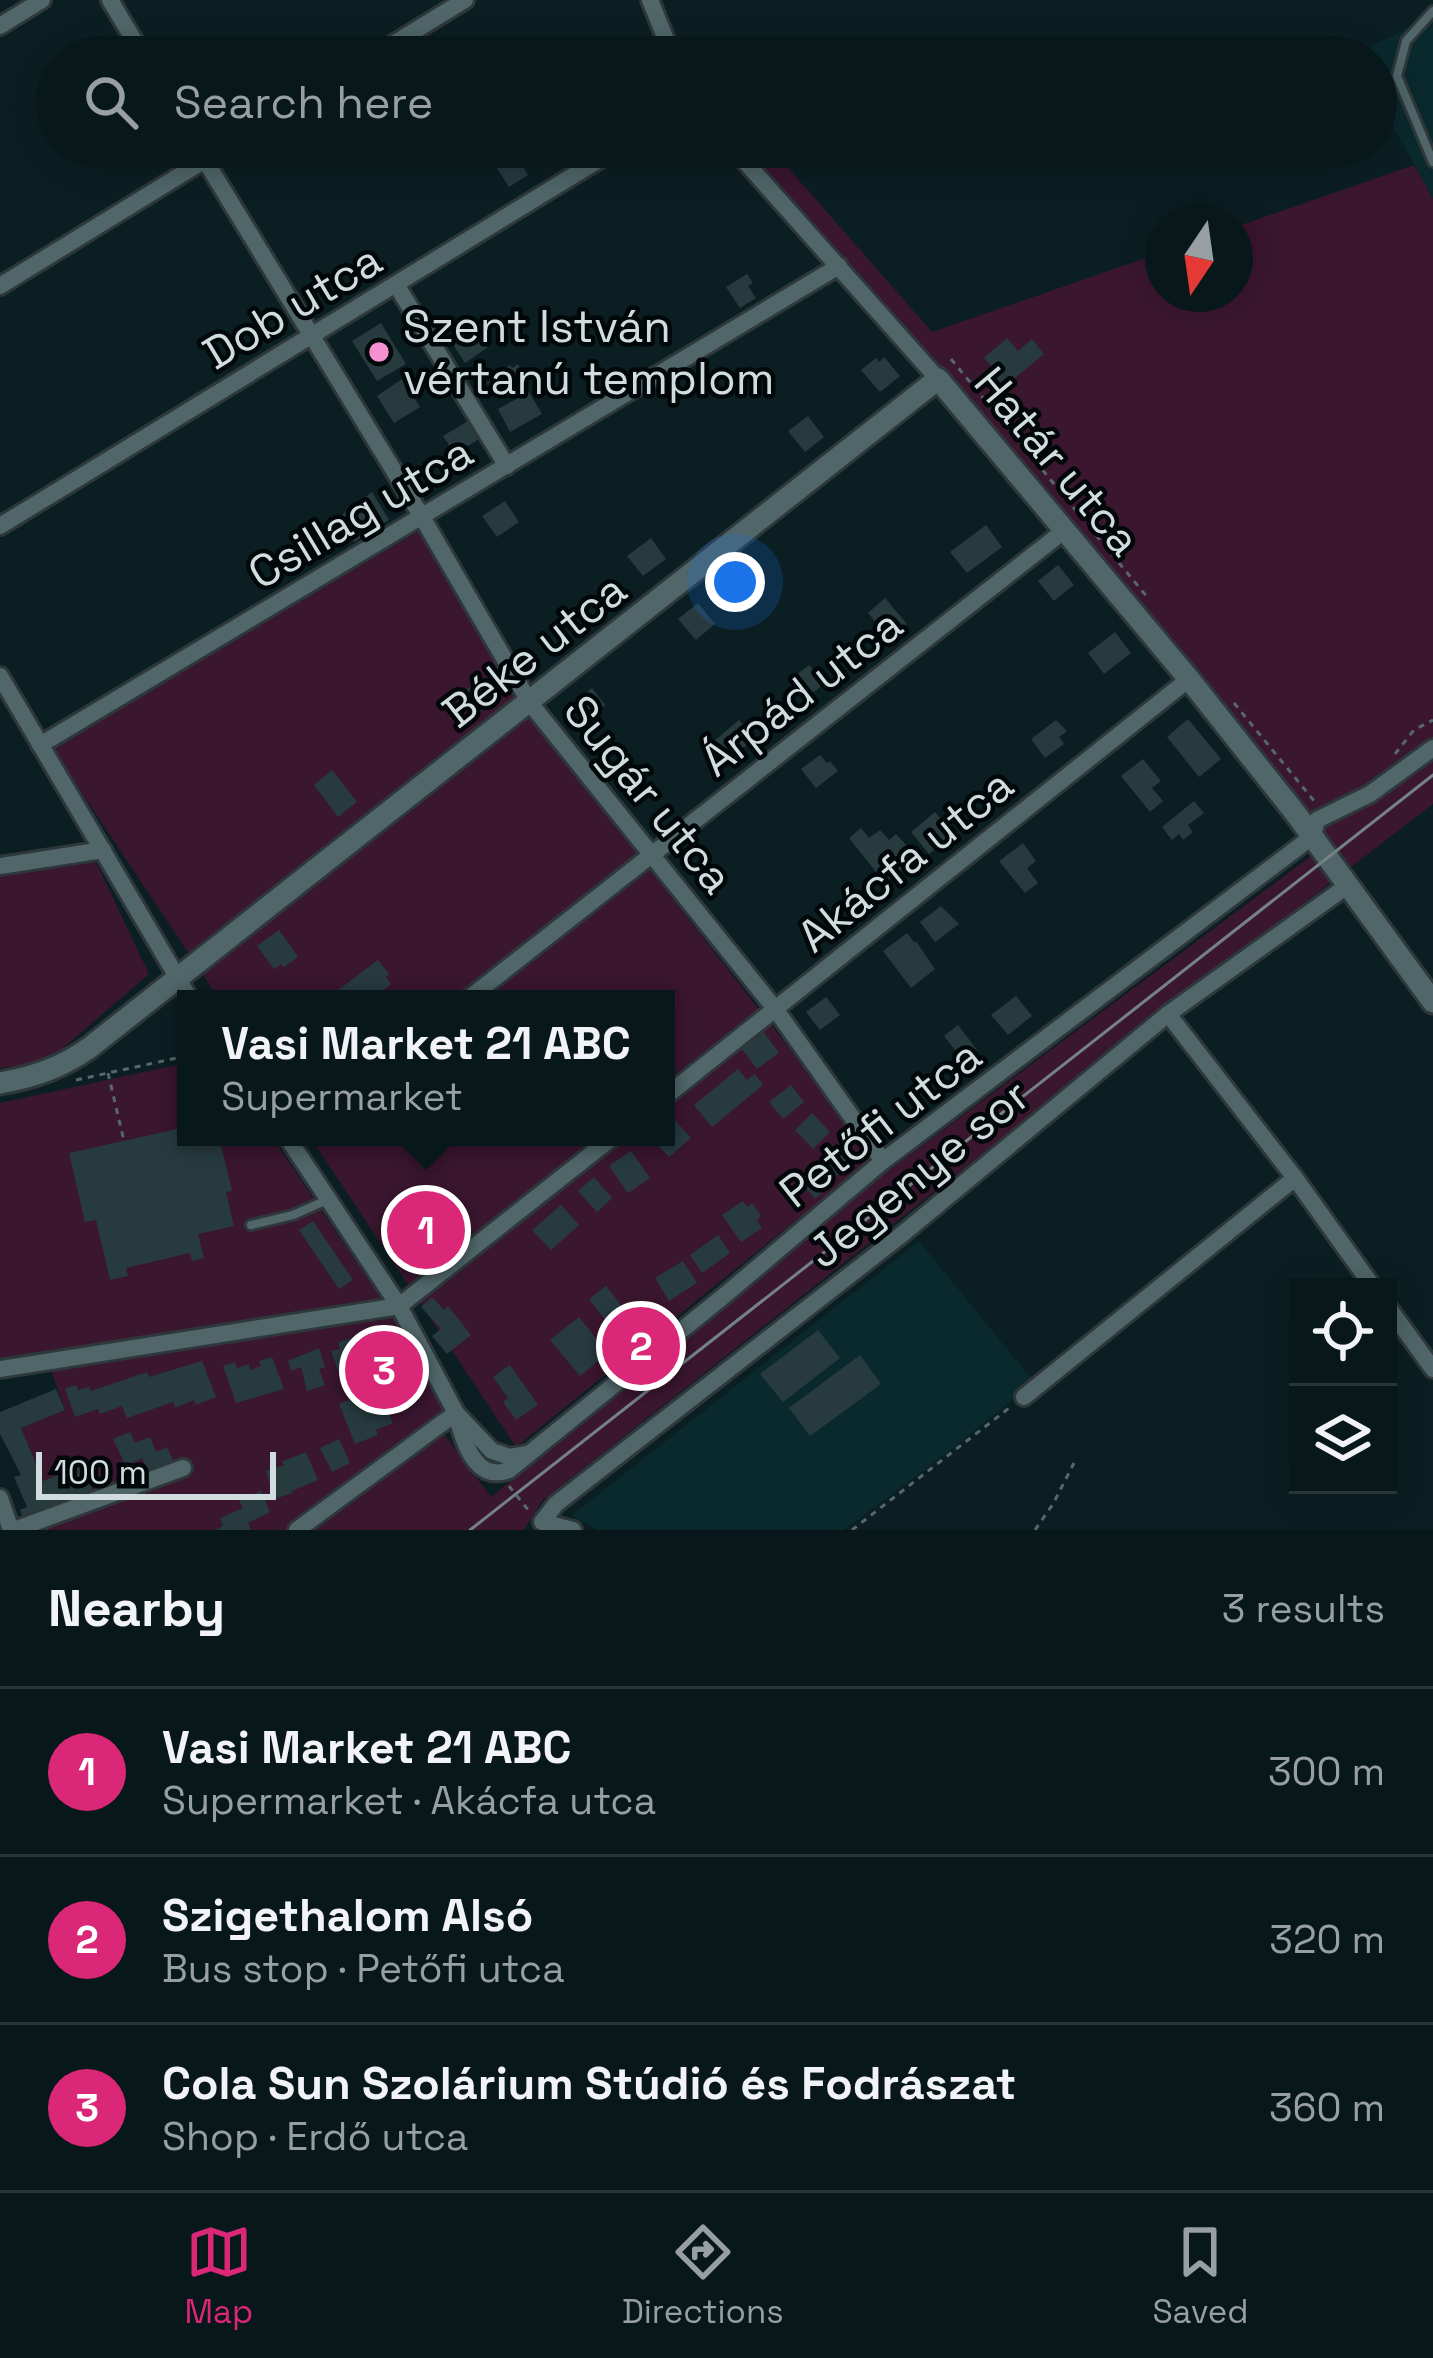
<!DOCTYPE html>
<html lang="en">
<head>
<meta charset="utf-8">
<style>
	:root { --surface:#08171a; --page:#112023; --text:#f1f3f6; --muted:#989fa2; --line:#293639; --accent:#db2777 }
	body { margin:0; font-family:"Space Grotesk",sans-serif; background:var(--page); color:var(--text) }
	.controls { position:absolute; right:36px; bottom:36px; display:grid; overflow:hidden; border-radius:0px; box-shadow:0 6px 30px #0003 }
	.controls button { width:108px; height:108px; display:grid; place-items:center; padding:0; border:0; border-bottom:3px solid var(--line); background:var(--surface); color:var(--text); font:60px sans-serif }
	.compass { position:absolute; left:1145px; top:204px; width:108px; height:108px; border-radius:50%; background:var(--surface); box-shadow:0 6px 30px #0003; rotate:193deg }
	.scale { position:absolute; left:36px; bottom:30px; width:240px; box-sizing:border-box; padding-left:12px; border:6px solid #d0dcde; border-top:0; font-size:33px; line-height:42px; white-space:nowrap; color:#d0dcde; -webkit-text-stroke:9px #020809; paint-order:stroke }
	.you { position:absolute; left:735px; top:582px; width:42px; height:42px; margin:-30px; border:9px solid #fff; border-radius:50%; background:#1a73e8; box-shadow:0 0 0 18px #1a73e833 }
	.badge { display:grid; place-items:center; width:78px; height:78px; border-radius:50%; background:var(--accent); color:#fff; font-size:39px; font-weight:700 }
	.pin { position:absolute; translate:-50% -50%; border:6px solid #fff; box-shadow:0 3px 12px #0006 }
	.popup { position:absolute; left:177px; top:990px; width:498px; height:156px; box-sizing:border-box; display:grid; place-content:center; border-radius:0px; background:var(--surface); filter:drop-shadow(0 3px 9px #0005); font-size:39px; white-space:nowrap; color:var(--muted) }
	.popup b { font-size:45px; color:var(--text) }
	.popup::after { content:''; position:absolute; left:50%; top:100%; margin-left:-24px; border:24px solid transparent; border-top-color:var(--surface) }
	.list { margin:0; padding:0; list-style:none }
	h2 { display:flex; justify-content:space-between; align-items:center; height:156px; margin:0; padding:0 48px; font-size:51px }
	h2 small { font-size:39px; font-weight:400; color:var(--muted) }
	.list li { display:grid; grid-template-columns:78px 1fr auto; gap:36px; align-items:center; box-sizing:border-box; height:168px; padding:0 48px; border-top:3px solid var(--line) }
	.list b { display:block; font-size:45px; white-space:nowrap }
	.list p { margin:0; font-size:39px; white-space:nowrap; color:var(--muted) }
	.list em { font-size:39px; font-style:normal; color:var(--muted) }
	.icon { flex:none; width:66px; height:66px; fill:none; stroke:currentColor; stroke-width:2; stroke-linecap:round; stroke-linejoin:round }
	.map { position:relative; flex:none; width:1433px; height:1530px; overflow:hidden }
	.search { position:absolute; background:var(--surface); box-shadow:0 6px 30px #0003; left:36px; right:36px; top:36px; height:132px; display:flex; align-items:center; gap:30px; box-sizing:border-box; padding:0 42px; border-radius:66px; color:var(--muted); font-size:45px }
	.sheet { height:660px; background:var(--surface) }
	nav { display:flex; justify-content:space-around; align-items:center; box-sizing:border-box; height:168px; border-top:3px solid var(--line); background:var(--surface); font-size:33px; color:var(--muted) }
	nav a { display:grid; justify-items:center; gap:6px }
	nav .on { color:var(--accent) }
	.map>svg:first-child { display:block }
	.built { fill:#0a292d }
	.green { fill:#3a162f }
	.building { fill:#273b3f }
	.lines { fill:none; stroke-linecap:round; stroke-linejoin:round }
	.service-casing { stroke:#2e373a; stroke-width:14 }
	.minor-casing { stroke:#2e373a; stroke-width:22 }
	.tertiary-casing { stroke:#2e373a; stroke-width:27 }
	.path { stroke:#57686b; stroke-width:3; stroke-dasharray:6 6; stroke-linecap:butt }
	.service { stroke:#506669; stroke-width:8 }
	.minor { stroke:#506669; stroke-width:16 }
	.tertiary { stroke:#506669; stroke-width:21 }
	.tram { stroke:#738385; stroke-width:3 }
	.poi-dot { fill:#f591d2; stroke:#020809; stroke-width:4.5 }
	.labels { text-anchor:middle; stroke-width:9; stroke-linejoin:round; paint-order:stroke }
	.street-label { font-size:45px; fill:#d0dcde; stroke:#020809 }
	.poi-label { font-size:45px; fill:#d0dcde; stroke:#020809; text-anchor:start }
</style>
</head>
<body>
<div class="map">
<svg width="1433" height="1530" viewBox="0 0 1433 1530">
	<rect width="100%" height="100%" fill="#0b1f22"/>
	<g class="built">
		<path d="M 1433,15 L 1433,199 L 1376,95 L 1376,57 L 1355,57 L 1354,55 Z"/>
		<path d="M 919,1241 L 1034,1382 L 957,1445 L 844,1530 L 598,1530 L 571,1516 Z"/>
	</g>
	<g class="green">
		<path d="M 746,147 L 770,147 L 932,332 L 1163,252 L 1163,294 L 1235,294 L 1235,227 L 1414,165 L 1433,199 L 1433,804 L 1157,1016 L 542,1501 L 524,1530 L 316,1530 L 443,1433 L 491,1497 L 884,1174 L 1326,845 L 1196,677 L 913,338 Z"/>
		<path d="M 419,531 L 531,717 L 874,1157 L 516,1447 L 310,1137 L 666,1137 L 666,999 L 219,999 L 52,748 Z"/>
		<path d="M 96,862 L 149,974 L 48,1061 L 0,1068 L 0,876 Z"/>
		<path d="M 186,1063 L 186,1137 L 272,1137 L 382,1300 L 0,1358 L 0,1103 Z"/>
		<path d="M 399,1306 L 453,1415 L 299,1530 L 14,1530 L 40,1513 L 93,1491 L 82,1465 L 43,1481 L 21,1428 L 65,1410 L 50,1367 Z"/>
	</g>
	<g class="building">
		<path d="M 515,153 L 528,175 L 509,187 L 495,165 Z"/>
		<path d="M 747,274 L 753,283 L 748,286 L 756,298 L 740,308 L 726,287 Z"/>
		<path d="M 381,323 L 406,364 L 377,381 L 352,341 Z"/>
		<path d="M 473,325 L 488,347 L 465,363 L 450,340 Z"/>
		<path d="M 1007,338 L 1018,351 L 1032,339 L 1044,354 L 1004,387 L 992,373 L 995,370 L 984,358 Z"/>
		<path d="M 884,357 L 900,376 L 880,392 L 861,370 L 876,358 L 879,362 Z"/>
		<path d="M 518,364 L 527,382 L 497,399 L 487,383 L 495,378 L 493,375 L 510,365 L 512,368 Z"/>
		<path d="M 402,379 L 420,407 L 394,423 L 377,396 Z"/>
		<path d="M 529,392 L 542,414 L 510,432 L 498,409 Z"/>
		<path d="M 808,416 L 824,437 L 805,452 L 788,431 Z"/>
		<path d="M 473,418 L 484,436 L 455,454 L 443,436 Z"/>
		<path d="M 372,492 L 389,520 L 354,542 L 343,524 L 346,522 L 342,515 Z"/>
		<path d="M 505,501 L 519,522 L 497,537 L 482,516 Z"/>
		<path d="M 986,525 L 1002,547 L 967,573 L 950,552 Z"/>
		<path d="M 651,538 L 666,559 L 643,576 L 627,556 Z"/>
		<path d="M 1058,565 L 1074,585 L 1054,601 L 1038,581 Z"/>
		<path d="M 735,571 L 751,590 L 733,605 L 717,586 Z"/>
		<path d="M 885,598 L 907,624 L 895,633 L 892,629 L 886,634 L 868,613 Z"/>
		<path d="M 698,603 L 715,624 L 696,640 L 678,619 Z"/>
		<path d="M 1115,632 L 1131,653 L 1104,674 L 1088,653 Z"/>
		<path d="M 809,665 L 824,684 L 806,698 L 791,679 Z"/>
		<path d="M 484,679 L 498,702 L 475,715 L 468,704 L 464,706 L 457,695 Z"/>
		<path d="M 592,688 L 605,705 L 584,721 L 571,704 Z"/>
		<path d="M 1188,719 L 1221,759 L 1199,777 L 1167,737 Z"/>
		<path d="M 739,720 L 754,739 L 728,760 L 713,742 Z"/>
		<path d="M 1056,720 L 1067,731 L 1059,737 L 1064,744 L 1045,758 L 1031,739 Z"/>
		<path d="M 820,755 L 827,763 L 830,761 L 838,771 L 816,788 L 801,769 Z"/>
		<path d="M 1143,759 L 1161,781 L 1152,788 L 1163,801 L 1150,812 L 1121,776 Z"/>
		<path d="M 332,770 L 357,802 L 338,817 L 314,785 Z"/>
		<path d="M 1194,801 L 1204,813 L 1188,825 L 1193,832 L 1183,840 L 1179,834 L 1172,840 L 1162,827 Z"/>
		<path d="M 935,812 L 953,835 L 929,854 L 911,832 Z"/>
		<path d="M 861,828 L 869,838 L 880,830 L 889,840 L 896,834 L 919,859 L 912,864 L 914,867 L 905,875 L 901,870 L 885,883 L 849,838 Z"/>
		<path d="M 1023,843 L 1036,861 L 1027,868 L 1038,883 L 1025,893 L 999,861 Z"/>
		<path d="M 941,906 L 959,924 L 935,942 L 920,922 Z"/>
		<path d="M 279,930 L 298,957 L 284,967 L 281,964 L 274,969 L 257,946 Z"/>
		<path d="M 907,933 L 915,943 L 916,941 L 935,969 L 911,988 L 883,951 Z"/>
		<path d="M 378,960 L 389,974 L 386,977 L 391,984 L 372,999 L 363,997 L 343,999 L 337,991 Z"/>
		<path d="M 1016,996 L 1032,1016 L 1008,1035 L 991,1015 Z"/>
		<path d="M 826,997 L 840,1015 L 820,1030 L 806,1012 Z"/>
		<path d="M 958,1025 L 977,1050 L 963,1060 L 944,1036 Z"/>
		<path d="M 764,1032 L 779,1053 L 757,1069 L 742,1049 Z"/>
		<path d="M 738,1069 L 747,1080 L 755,1074 L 763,1085 L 712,1127 L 694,1105 Z"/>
		<path d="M 791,1085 L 804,1102 L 783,1119 L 769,1102 Z"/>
		<path d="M 812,1113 L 830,1132 L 813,1149 L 795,1130 Z"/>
		<path d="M 673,1118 L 691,1138 L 669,1157 L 650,1137 L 666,1137 L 666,1124 Z"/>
		<path d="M 186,1127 L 186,1137 L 219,1137 L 232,1191 L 226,1192 L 234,1226 L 198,1234 L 204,1258 L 192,1261 L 190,1253 L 126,1268 L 128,1276 L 110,1280 L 96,1220 L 85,1222 L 69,1153 Z"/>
		<path d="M 839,1144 L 853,1164 L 833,1178 L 820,1158 Z"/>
		<path d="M 631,1151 L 650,1178 L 628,1193 L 609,1166 Z"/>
		<path d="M 819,1171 L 832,1184 L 815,1199 L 803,1185 Z"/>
		<path d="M 594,1177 L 612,1198 L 597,1212 L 578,1191 Z"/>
		<path d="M 423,1199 L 446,1232 L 424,1246 L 416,1235 L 396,1248 L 388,1237 L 406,1224 L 400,1215 Z"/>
		<path d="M 743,1201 L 747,1207 L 752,1203 L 761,1216 L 757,1220 L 762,1228 L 741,1242 L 722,1215 Z"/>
		<path d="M 561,1205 L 579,1225 L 551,1250 L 532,1230 Z"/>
		<path d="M 313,1221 L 353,1280 L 339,1289 L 299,1230 Z"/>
		<path d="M 718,1235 L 730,1253 L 702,1273 L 690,1255 Z"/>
		<path d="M 417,1240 L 425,1253 L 406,1267 L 397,1254 Z"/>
		<path d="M 683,1261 L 697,1283 L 669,1301 L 655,1278 Z"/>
		<path d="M 606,1286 L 625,1310 L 638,1300 L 657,1324 L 627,1348 L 589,1299 Z"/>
		<path d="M 432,1297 L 444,1310 L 448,1306 L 471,1335 L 447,1354 L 432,1336 L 441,1329 L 421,1307 Z"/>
		<path d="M 579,1317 L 608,1353 L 580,1376 L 550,1340 Z"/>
		<path d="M 818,1330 L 840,1358 L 783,1402 L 760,1374 Z"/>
		<path d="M 350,1338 L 359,1366 L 380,1359 L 375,1347 L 390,1342 L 399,1370 L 365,1381 L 361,1372 L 341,1379 L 331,1351 L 340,1349 L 338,1343 Z"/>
		<path d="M 319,1348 L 325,1367 L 319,1369 L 325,1385 L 307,1391 L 301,1367 L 291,1371 L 288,1361 Z"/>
		<path d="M 860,1355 L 881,1384 L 810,1436 L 789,1408 Z"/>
		<path d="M 272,1357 L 284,1389 L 236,1403 L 223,1366 L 235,1362 L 237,1368 L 249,1364 L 250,1370 L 261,1366 L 259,1361 Z"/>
		<path d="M 202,1361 L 216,1397 L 196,1405 L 194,1400 L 175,1408 L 173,1402 L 127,1418 L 122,1406 L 100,1414 L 98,1409 L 75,1417 L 65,1389 L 76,1385 L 78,1390 L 89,1387 L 91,1391 L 147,1372 L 149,1377 Z"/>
		<path d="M 510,1365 L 538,1405 L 516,1420 L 503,1402 L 508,1398 L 493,1377 Z"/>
		<path d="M 56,1389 L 65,1410 L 21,1428 L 43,1481 L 83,1465 L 93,1491 L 40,1513 L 26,1525 L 20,1510 L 27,1507 L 14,1477 L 21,1475 L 0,1434 L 0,1412 Z"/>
		<path d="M 379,1393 L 393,1423 L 376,1430 L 378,1435 L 355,1444 L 339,1404 L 362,1395 L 364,1399 Z"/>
		<path d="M 130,1432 L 135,1443 L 150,1437 L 156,1452 L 167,1447 L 174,1463 L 148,1473 L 142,1458 L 126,1466 L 113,1439 Z"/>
		<path d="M 339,1439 L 350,1463 L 332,1472 L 320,1448 Z"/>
		<path d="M 306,1452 L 318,1480 L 292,1491 L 293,1493 L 274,1499 L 266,1471 L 285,1465 L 281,1462 Z"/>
		<path d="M 261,1491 L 270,1512 L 248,1523 L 251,1530 L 215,1530 L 223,1526 L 220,1518 L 243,1508 L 239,1501 Z"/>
	</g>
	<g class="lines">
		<defs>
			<g id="service">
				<path d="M 1433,11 L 1406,41 L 1397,76 L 1433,162"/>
				<path d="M 184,1039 L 186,1037"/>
				<path d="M 251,1225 L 293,1215 L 327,1200"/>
			</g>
			<g id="minor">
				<path d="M 110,0 L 144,57"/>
				<path d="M 650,0 L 673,57"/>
				<path d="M 0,26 L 42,0"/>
				<path d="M 372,57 L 465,0"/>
				<path d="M 197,147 L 422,517 L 530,703 L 776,1010 L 883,1161"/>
				<path d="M 732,147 L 938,379"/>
				<path d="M 0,286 L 226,147"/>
				<path d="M 397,286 L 507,466"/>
				<path d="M 0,526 L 620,147"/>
				<path d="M 0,676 L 190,999"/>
				<path d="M 40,745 L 839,266"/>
				<path d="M 0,866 L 103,850"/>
				<path d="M 468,999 L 1065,530"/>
				<path d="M 1168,1014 L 1295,1178 L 1373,1287"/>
				<path d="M 666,1096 L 1189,679"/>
				<path d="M 287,1137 L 399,1306 L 456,1413 L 492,1451 L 510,1457 L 527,1454"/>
				<path d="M 1388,1307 L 1433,1369"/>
				<path d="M 0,1369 L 399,1306 L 613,1137"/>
				<path d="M 1024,1397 L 1295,1178"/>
				<path d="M 456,1413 C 462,1437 474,1484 509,1470 L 725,1295 L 883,1161 L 1313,836 L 1317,820 L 1370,794 L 1433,748"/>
				<path d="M 0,1498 L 11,1530"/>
				<path d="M 14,1530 L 183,1468"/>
				<path d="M 297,1530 L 456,1413"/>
				<path d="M 573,1530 L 542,1522 L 556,1504 L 900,1236 L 1168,1014 L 1347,886"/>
			</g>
			<path id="tertiary" d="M 0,1083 C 33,1077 61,1068 89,1048 L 938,379 L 1189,679 L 1296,814 L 1433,1002"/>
		</defs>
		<use href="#service" class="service-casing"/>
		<use href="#minor" class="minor-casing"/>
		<use href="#tertiary" class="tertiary-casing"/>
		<g class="path">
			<path d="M 951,359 L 1148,598"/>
			<path d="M 1234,703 L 1315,802"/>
			<path d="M 1395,754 L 1414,730 L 1433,720"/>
			<path d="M 108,1073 L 124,1141"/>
			<path d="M 76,1080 L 186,1056"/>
			<path d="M 509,1486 L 529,1511"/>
			<path d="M 852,1530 L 1013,1405"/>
			<path d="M 1035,1530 L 1053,1504 L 1074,1463"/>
		</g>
		<use href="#service" class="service"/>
		<use href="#minor" class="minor"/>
		<use href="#tertiary" class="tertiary"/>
		<path class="tram" d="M 470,1530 L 1433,775"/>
	</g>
	<circle class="poi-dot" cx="379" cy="352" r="12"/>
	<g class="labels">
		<g class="street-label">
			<text transform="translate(292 306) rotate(-31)" y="16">Dob utca</text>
			<text transform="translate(1058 461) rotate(50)" y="16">Határ utca</text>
			<text transform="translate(360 512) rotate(-31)" y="16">Csillag utca</text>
			<text transform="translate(534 650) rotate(-38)" y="16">Béke utca</text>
			<text transform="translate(801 692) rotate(-38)" y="16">Árpád utca</text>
			<text transform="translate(649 794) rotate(51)" y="16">Sugár utca</text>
			<text transform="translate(905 860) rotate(-39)" y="16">Akácfa utca</text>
			<text transform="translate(880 1123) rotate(-38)" y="16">Petőfi utca</text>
			<text transform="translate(918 1173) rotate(-39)" y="16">Jegenye sor</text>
		</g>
		<g class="poi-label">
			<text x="403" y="342">Szent István<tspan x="403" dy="52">vértanú templom</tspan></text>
		</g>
	</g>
</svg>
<div class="controls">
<button><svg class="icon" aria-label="locate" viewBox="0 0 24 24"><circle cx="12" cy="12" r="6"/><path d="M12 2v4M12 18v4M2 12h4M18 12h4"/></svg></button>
<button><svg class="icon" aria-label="layers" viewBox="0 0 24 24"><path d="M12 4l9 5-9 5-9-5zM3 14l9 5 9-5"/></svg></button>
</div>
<svg class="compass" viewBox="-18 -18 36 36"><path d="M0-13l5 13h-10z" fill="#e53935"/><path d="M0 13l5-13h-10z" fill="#989fa2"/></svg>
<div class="scale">100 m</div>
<div class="you"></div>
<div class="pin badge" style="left:426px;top:1230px">1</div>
<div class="popup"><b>Vasi Market 21 ABC</b>Supermarket</div>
<div class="pin badge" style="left:641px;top:1346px">2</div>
<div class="pin badge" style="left:384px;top:1370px">3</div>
<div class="search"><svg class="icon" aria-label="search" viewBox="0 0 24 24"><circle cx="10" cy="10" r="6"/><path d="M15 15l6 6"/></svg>Search here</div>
</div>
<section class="sheet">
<h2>Nearby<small>3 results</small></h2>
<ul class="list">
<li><span class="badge">1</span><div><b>Vasi Market 21 ABC</b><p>Supermarket · Akácfa utca</p></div><em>300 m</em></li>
<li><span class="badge">2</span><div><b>Szigethalom Alsó</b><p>Bus stop · Petőfi utca</p></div><em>320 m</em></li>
<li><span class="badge">3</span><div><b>Cola Sun Szolárium Stúdió és Fodrászat</b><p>Shop · Erdő utca</p></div><em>360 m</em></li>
</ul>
</section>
<nav>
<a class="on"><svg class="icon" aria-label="map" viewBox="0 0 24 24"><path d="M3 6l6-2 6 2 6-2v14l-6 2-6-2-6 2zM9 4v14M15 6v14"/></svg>Map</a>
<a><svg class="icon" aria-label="directions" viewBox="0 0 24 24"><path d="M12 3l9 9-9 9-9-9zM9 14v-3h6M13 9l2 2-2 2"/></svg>Directions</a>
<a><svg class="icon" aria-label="saved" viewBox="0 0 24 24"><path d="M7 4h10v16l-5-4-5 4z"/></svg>Saved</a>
</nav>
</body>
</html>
